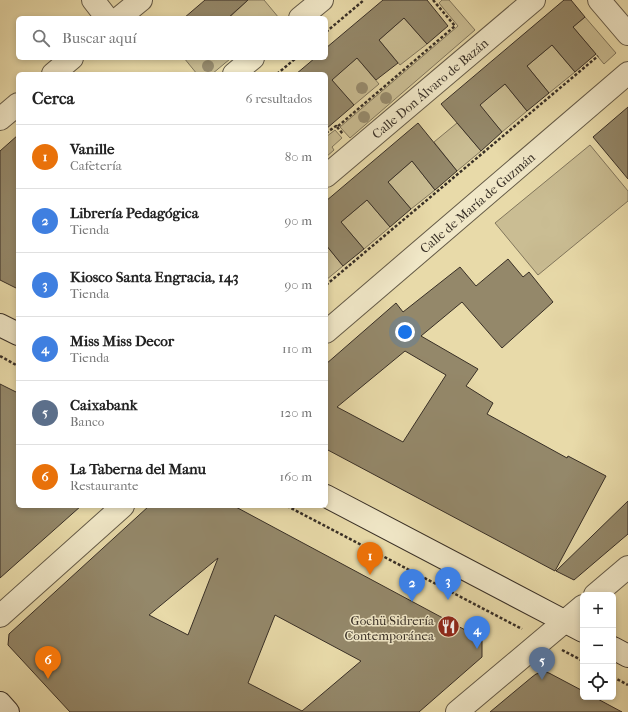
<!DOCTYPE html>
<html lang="es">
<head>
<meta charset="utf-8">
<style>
	:root { --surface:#fff; --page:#f6f6f6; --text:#222; --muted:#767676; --line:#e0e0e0; --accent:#8f2418 }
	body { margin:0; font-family:"IM FELL French Canon",serif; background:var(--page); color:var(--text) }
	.controls { position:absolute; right:12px; bottom:12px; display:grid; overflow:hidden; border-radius:6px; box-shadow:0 2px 6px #0003 }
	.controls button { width:36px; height:36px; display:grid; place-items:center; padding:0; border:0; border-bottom:1px solid var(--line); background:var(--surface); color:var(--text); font:20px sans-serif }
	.you { position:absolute; left:405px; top:332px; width:14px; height:14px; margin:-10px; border:3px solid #fff; border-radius:50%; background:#1a73e8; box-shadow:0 0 0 6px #1a73e833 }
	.badge { display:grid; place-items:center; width:26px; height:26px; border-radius:50%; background:var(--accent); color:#fff; font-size:13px; font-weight:700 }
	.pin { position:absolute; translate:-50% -33px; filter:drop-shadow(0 1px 2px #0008) }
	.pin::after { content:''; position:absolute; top:21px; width:14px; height:12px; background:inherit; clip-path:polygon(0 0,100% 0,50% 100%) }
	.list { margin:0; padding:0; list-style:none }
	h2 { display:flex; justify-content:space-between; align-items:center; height:52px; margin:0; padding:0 16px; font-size:17px }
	h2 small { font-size:13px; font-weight:400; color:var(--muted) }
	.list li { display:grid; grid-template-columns:26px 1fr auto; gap:12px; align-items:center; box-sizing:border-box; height:64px; padding:0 16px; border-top:1px solid var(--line) }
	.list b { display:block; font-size:15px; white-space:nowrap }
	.list p { margin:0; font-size:13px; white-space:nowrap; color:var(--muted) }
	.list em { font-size:13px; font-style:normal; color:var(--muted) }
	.icon { flex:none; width:22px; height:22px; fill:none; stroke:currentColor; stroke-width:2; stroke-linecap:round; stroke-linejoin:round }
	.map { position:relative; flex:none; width:628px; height:712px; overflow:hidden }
	.search { position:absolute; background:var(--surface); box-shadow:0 2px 6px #0003; left:16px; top:16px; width:312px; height:44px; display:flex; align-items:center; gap:10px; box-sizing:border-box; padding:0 14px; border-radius:6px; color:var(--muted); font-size:15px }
	.panel { position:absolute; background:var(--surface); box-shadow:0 2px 6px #0003; left:16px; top:72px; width:312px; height:436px; border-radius:6px }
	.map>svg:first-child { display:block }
	.green { fill:#cabd93; stroke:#81765c }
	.building { fill:#94886a; stroke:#382f26; fill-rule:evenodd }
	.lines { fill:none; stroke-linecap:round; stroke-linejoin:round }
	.street-casing { stroke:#645a47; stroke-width:24 }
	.secondary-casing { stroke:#382f26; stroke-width:24 }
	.path { stroke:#382f26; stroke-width:2.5; stroke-dasharray:3 2; stroke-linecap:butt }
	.street { stroke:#f0e7c7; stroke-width:22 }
	.secondary { stroke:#f0e7c7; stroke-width:22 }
	.tree { fill:#978b6d }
	.labels { text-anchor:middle; stroke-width:3; stroke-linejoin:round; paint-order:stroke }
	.street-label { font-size:13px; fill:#382f26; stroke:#f0e7c7 }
	.poi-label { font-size:13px; fill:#382f26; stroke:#f0e7c7; text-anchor:end }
</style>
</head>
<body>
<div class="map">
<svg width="628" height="712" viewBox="0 0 628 712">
	<rect width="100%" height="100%" fill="#e8daa9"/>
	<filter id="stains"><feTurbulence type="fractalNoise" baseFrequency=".005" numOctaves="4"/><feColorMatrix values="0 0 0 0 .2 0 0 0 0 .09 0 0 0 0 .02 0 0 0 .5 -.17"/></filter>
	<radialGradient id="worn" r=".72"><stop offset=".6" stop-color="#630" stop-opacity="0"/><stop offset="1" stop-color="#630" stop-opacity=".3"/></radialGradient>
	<g class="green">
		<path d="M 248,0 L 264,0 L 279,18 L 233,18 L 231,16 Z"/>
		<path d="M 442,0 L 449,0 L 475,30 L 350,138 L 340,127 L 458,26 L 439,3 Z"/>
		<path d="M 585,17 L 616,53 L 604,64 L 573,27 Z"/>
		<path d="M 404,18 L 427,44 L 400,65 L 379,40 Z"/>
		<path d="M 552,45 L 575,72 L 549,93 L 527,66 Z"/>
		<path d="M 184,58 L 229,58 L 230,59 L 212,74 L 197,74 Z"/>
		<path d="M 357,58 L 379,84 L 354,105 L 331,80 Z"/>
		<path d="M 505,84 L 527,111 L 502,132 L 479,105 Z"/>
		<path d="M 457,123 L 481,151 L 457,171 L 434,142 Z"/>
		<path d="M 335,130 L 342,138 L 332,147 L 334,150 L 326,157 L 326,137 Z"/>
		<path d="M 590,145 L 628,191 L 628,201 L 538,275 L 495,223 Z"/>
		<path d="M 412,161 L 435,190 L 411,209 L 388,182 Z"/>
		<path d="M 367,200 L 390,227 L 364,249 L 341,222 Z"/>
		<path d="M 326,245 L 343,266 L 326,280 Z"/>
	</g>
	<g class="building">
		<path d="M 205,0 L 248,0 L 228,18 L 184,18 Z"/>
		<path d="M 383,0 L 427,0 L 448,26 L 427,44 L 404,18 L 379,40 L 398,63 L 376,80 L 357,58 L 332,80 L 354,105 L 326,129 L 326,74 L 296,74 L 315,58 L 326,58 L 326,48 Z"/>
		<path d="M 564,0 L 571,0 L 585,17 L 573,27 L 596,54 L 575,72 L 552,45 L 527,66 L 549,93 L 527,111 L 505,84 L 493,94 L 480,105 L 502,132 L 481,151 L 441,104 Z"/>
		<path d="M 628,107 L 628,179 L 593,137 Z"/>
		<path d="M 418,123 L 457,171 L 435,190 L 412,161 L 388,182 L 411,209 L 390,227 L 367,200 L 341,222 L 364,249 L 343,266 L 326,245 L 326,201 Z"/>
		<path d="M 18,135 L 18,289 L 0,280 L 0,151 Z"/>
		<path d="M 508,259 L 523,277 L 529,272 L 553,302 L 502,348 L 462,302 L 421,336 L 478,369 L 466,386 L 493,403 L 487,414 L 567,458 L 568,456 L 606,476 L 555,571 L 326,449 L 326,364 L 396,303 L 403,312 L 460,267 L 476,286 ZM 405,351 L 446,375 L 403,442 L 337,407 Z"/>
		<path d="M 0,384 L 18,393 L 18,506 L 81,506 L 0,578 Z"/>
		<path d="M 628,501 L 628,534 L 574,580 L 556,571 Z"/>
		<path d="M 149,506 L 234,506 L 482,639 L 482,657 L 419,712 L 70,712 L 8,645 L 9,634 ZM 218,558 L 188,635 L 149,615 ZM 275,615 L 361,661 L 302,711 L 248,683 Z"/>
		<path d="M 545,672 L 549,673 L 583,691 L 583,697 L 594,697 L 622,712 L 490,712 L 532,677 L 536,674 Z"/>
	</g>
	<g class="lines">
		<defs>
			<g id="street">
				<path d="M 93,0 L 107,18"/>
				<path d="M 599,0 L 628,34"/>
				<path d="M 119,18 L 141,0"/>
				<path d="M 300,18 L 322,0"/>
				<path d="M 53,74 L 72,58"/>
				<path d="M 234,74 L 253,58"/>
				<path d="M 0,119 L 18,104"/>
				<path id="s1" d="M 326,176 L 534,0"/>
				<path id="s2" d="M 326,332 L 628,73"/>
				<path d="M 595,595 L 628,567"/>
				<path d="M 0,616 L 123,506"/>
				<path d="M 457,712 L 583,606"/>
			</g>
			<g id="secondary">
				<path d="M 0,325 L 18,334"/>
				<path d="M 326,496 L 583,631"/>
				<path d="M 613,648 L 628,656"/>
				<path d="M 0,703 L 8,712"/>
			</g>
		</defs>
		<use href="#street" class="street-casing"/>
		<use href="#secondary" class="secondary-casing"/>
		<g class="path">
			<path d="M 326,32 L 364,0"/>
			<path d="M 277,74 L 296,58"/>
			<path d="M 337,127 L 343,134"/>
			<path d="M 326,133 L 336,126 L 337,127 L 455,26 L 433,0"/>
			<path d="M 326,285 L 598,56"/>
			<path d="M 0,356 L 18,366"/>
			<path d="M 287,506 L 522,629"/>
			<path d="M 562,650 L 583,661"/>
			<path d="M 613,677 L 628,685"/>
		</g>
		<use href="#street" class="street"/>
		<use href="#secondary" class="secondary"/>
	</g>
	<g class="tree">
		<circle cx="208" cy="66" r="6"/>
		<circle cx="362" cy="88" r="6"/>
		<circle cx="386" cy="98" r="6"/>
		<circle cx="364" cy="117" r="6"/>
	</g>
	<defs>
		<symbol id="restaurant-disc" viewBox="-11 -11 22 22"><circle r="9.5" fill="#8f2418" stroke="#f0e7c7"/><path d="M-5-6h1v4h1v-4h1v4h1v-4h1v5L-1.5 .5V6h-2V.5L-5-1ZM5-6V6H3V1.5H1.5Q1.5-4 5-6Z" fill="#fff"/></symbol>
	</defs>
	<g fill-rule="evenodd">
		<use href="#restaurant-disc" x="436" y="614" width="25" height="25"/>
	</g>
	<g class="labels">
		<g class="street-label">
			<text dy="5" stroke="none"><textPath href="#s1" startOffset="136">Calle Don Álvaro de Bazán</textPath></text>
			<text dy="5" stroke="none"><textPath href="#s2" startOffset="199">Calle de María de Guzmán</textPath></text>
		</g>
		<g class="poi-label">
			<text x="434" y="625">Gochü Sidrería<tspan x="434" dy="15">Contemporánea</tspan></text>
		</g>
	</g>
	<rect width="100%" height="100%" filter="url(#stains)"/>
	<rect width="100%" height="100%" fill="url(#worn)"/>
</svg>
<div class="controls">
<button>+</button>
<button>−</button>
<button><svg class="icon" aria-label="locate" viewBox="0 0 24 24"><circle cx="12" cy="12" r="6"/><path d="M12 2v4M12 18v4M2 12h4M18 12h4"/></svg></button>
</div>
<div class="you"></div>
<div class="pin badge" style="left:370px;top:575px;background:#e8710a">1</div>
<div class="pin badge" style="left:412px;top:602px;background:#3f7fe0">2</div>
<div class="pin badge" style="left:448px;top:600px;background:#3f7fe0">3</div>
<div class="pin badge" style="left:477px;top:649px;background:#3f7fe0">4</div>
<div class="pin badge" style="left:542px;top:680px;background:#5c6f8a">5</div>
<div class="pin badge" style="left:48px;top:679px;background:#e8710a">6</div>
<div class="search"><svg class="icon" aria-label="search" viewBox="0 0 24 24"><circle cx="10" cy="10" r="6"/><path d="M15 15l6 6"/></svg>Buscar aquí</div>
<section class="panel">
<h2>Cerca<small>6 resultados</small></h2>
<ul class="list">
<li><span class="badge" style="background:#e8710a">1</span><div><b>Vanille</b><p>Cafetería</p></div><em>80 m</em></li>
<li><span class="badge" style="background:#3f7fe0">2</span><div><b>Librería Pedagógica</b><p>Tienda</p></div><em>90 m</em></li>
<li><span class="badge" style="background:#3f7fe0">3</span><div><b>Kiosco Santa Engracia, 143</b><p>Tienda</p></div><em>90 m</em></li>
<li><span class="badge" style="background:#3f7fe0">4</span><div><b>Miss Miss Decor</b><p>Tienda</p></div><em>110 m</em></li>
<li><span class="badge" style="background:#5c6f8a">5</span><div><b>Caixabank</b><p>Banco</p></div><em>120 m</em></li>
<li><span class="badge" style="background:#e8710a">6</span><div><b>La Taberna del Manu</b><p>Restaurante</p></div><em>160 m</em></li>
</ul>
</section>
</div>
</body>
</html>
